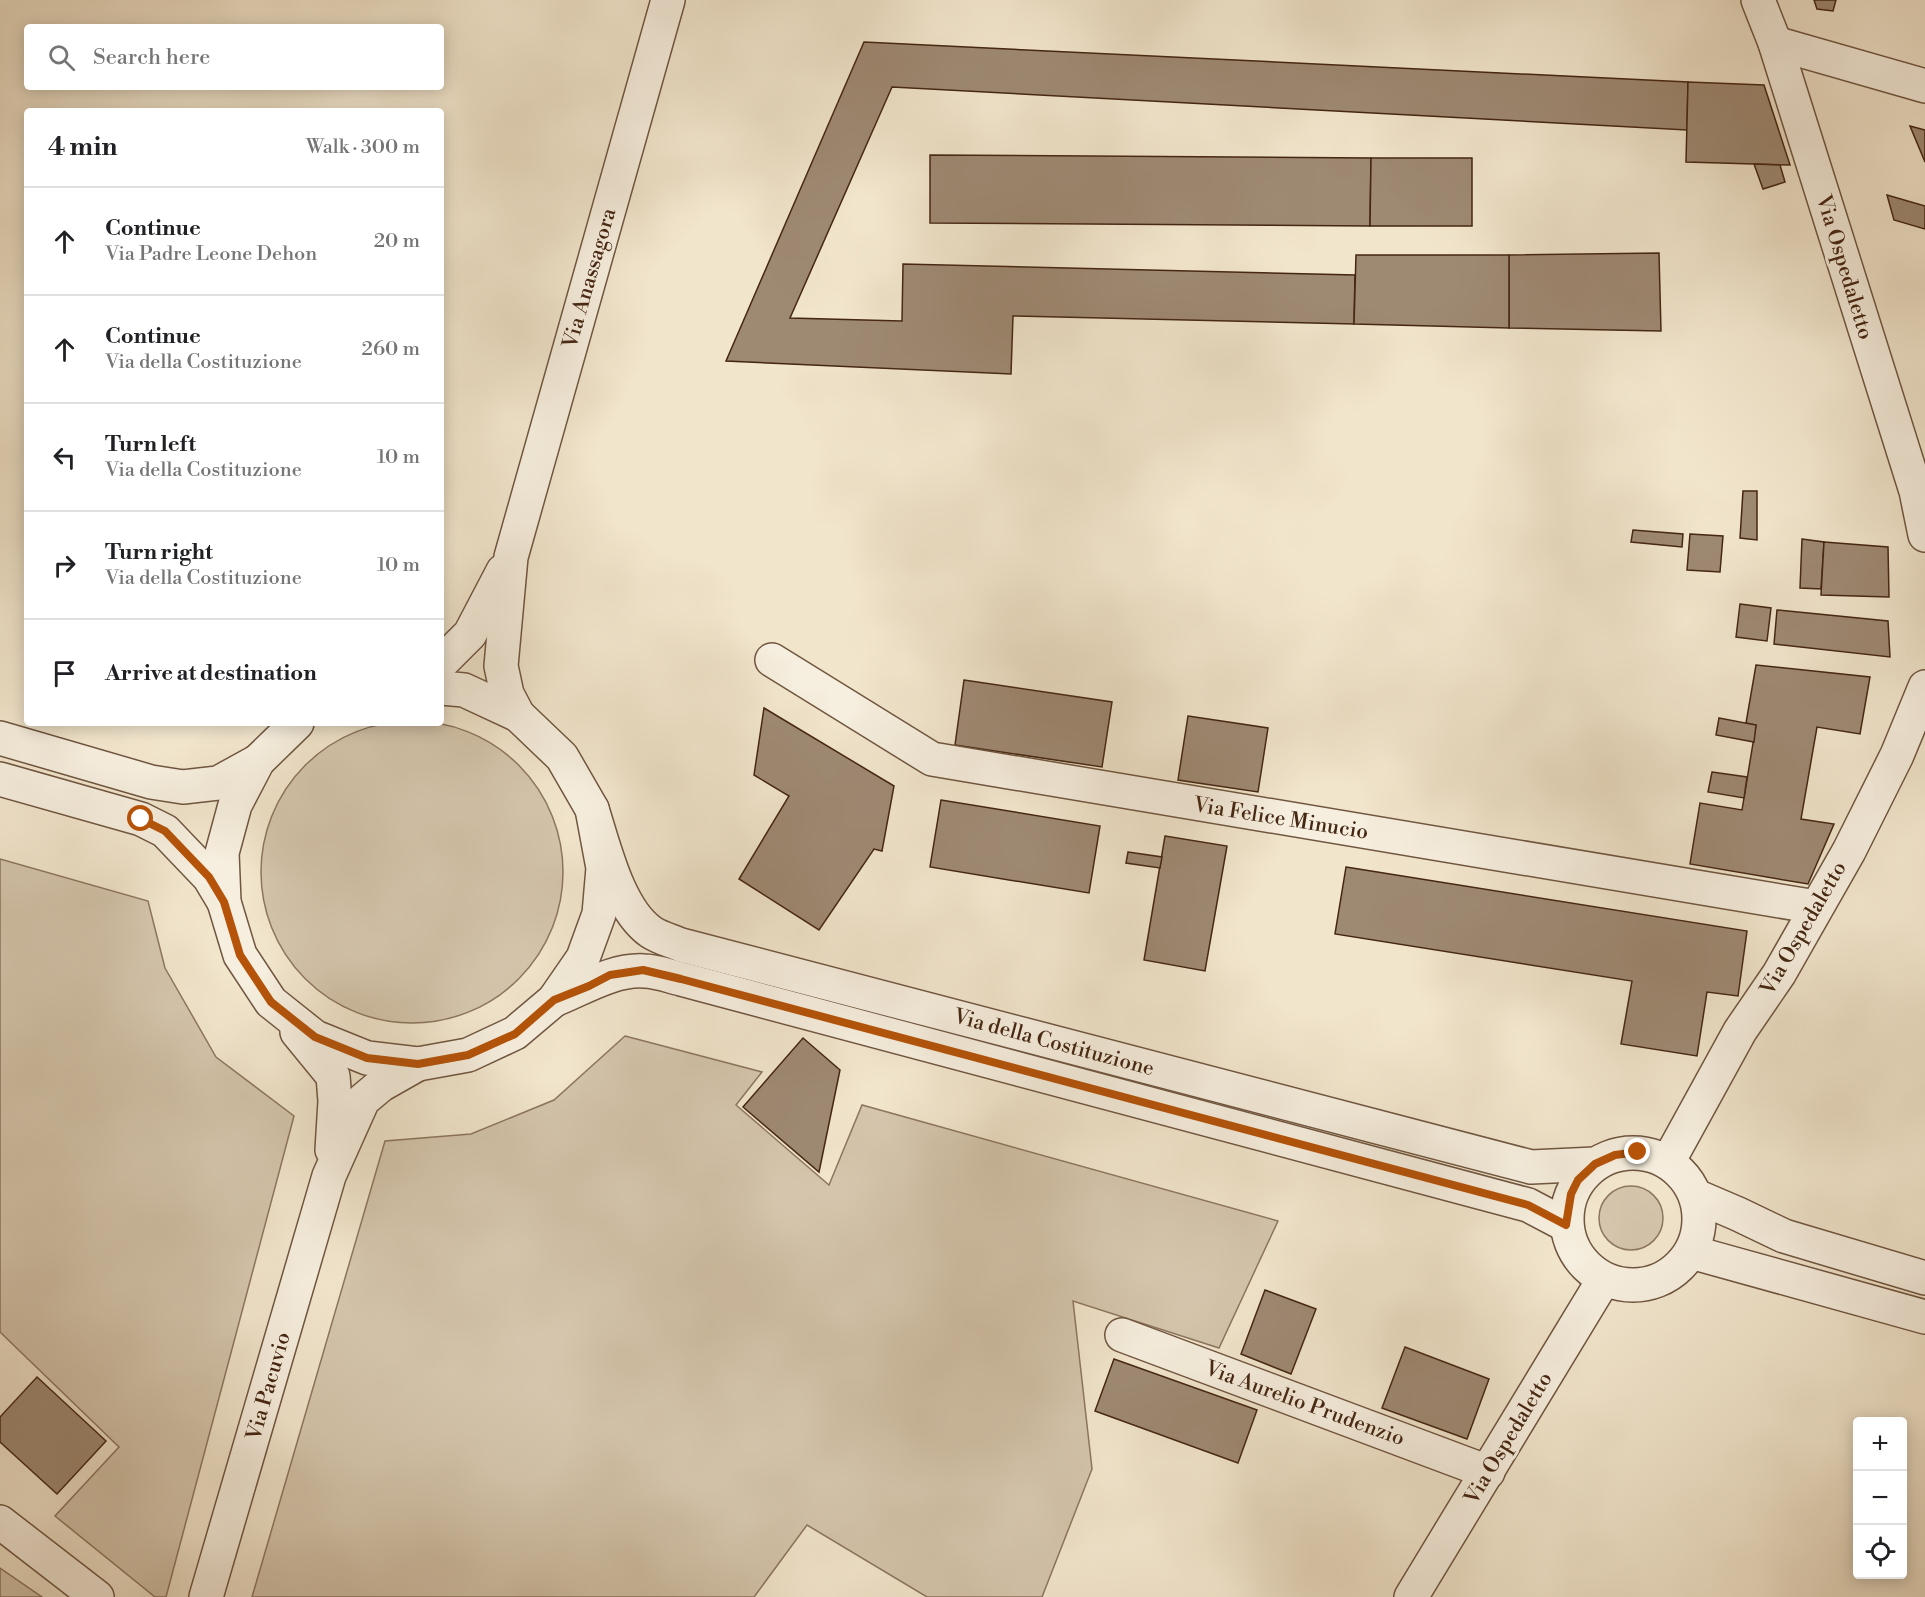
<!DOCTYPE html>
<html lang="en">
<head>
<meta charset="utf-8">
<style>
	:root { --surface:#fff; --page:#f2f2f2; --text:#202124; --muted:#757577; --line:#e0e0e0 }
	body { margin:0; font-family:"Libre Bodoni",serif; background:var(--page); color:var(--text) }
	.controls { position:absolute; right:18px; bottom:18px; display:grid; overflow:hidden; border-radius:6px; box-shadow:0 3px 15px #0003 }
	.controls button { width:54px; height:54px; display:grid; place-items:center; padding:0; border:0; border-bottom:2px solid var(--line); background:var(--surface); color:var(--text); font:30px sans-serif }
	.stop { position:absolute; width:18px; height:18px; margin:-14px; border:4px solid #b45309; border-radius:50%; background:#fff }
	.stop.end { background:#b45309; border-color:#fff; box-shadow:0 2px 6px #0008 }
	.list { margin:0; padding:0; list-style:none }
	h2 { display:flex; justify-content:space-between; align-items:center; height:78px; margin:0; padding:0 24px; font-size:26px }
	h2 small { font-size:20px; font-weight:400; color:var(--muted) }
	.list li { display:grid; grid-template-columns:39px 1fr auto; gap:18px; align-items:center; box-sizing:border-box; height:108px; padding:0 24px; border-top:2px solid var(--line) }
	.list b { display:block; font-size:22px; white-space:nowrap }
	.list p { margin:0; font-size:20px; white-space:nowrap; color:var(--muted) }
	.list em { font-size:20px; font-style:normal; color:var(--muted) }
	.icon { flex:none; width:33px; height:33px; fill:none; stroke:currentColor; stroke-width:2; stroke-linecap:round; stroke-linejoin:round }
	.map { position:relative; flex:none; width:1925px; height:1597px; overflow:hidden }
	.search { position:absolute; background:var(--surface); box-shadow:0 3px 15px #0003; left:24px; top:24px; width:420px; height:66px; display:flex; align-items:center; gap:15px; box-sizing:border-box; padding:0 21px; border-radius:6px; color:var(--muted); font-size:22px }
	.panel { position:absolute; background:var(--surface); box-shadow:0 3px 15px #0003; left:24px; top:108px; width:420px; height:618px; border-radius:6px }
	.map>svg:first-child { display:block }
	.green { fill:#d4c5ac; stroke:#8c765f; stroke-width:1.5 }
	.building { fill:#9e8973; stroke:#452612; stroke-width:1.5 }
	.lines { fill:none; stroke-linecap:round; stroke-linejoin:round }
	.minor-casing { stroke:#705640; stroke-width:36 }
	.minor { stroke:#f6eede; stroke-width:33 }
	.route { stroke:#b45309; stroke-width:8 }
	.labels { text-anchor:middle; stroke-width:6; stroke-linejoin:round; paint-order:stroke }
	.street-label { font-size:21px; fill:#452612; stroke:#f6eede }
</style>
</head>
<body>
<div class="map">
<svg width="1925" height="1597" viewBox="0 0 1925 1597">
	<rect width="100%" height="100%" fill="#f1e5cc"/>
	<filter id="stains"><feTurbulence type="fractalNoise" baseFrequency=".00333" numOctaves="4"/><feColorMatrix values="0 0 0 0 .2 0 0 0 0 .09 0 0 0 0 .02 0 0 0 .5 -.17"/></filter>
	<radialGradient id="worn" r=".72"><stop offset=".6" stop-color="#630" stop-opacity="0"/><stop offset="1" stop-color="#630" stop-opacity=".3"/></radialGradient>
	<g class="green">
		<circle cx="412" cy="872" r="151"/>
		<path d="M 0,859 L 148,901 L 165,968 L 216,1057 L 294,1116 L 166,1597 L 155,1597 L 55,1516 L 119,1447 L 0,1332 Z"/>
		<path d="M 625,1036 L 762,1072 L 736,1105 L 829,1185 L 862,1105 L 1278,1221 L 1219,1348 L 1073,1301 L 1092,1469 L 1042,1597 L 927,1597 L 807,1525 L 754,1597 L 252,1597 L 385,1141 L 471,1134 L 554,1100 Z"/>
		<circle cx="1631" cy="1218" r="32"/>
		<path d="M 0,1568 L 42,1597 L 0,1597 Z"/>
	</g>
	<g class="building">
		<path d="M 1814,0 L 1836,0 L 1833,11 L 1817,9 Z"/>
		<path d="M 864,42 L 1688,82 L 1687,130 L 892,87 L 790,318 L 902,321 L 903,264 L 1355,275 L 1354,324 L 1013,316 L 1011,374 L 726,361 Z"/>
		<path d="M 1688,82 L 1764,85 L 1790,165 L 1686,162 Z"/>
		<path d="M 1910,126 L 1925,130 L 1925,162 Z"/>
		<path d="M 930,155 L 1371,158 L 1370,226 L 930,223 Z"/>
		<path d="M 1371,158 L 1472,158 L 1472,226 L 1370,226 Z"/>
		<path d="M 1754,164 L 1780,165 L 1785,182 L 1763,189 Z"/>
		<path d="M 1887,195 L 1925,206 L 1925,229 L 1894,220 Z"/>
		<path d="M 1659,253 L 1661,331 L 1509,328 L 1509,255 Z"/>
		<path d="M 1356,255 L 1509,255 L 1509,328 L 1354,324 Z"/>
		<path d="M 1743,491 L 1757,491 L 1757,540 L 1740,538 Z"/>
		<path d="M 1633,530 L 1683,534 L 1682,547 L 1631,542 Z"/>
		<path d="M 1690,534 L 1723,536 L 1720,572 L 1687,570 Z"/>
		<path d="M 1802,539 L 1824,542 L 1821,589 L 1800,588 Z"/>
		<path d="M 1824,542 L 1888,547 L 1889,597 L 1821,595 Z"/>
		<path d="M 1740,604 L 1771,608 L 1767,641 L 1736,637 Z"/>
		<path d="M 1777,610 L 1888,621 L 1890,657 L 1774,644 Z"/>
		<path d="M 1756,665 L 1870,677 L 1860,734 L 1817,727 L 1801,819 L 1834,824 L 1808,884 L 1690,864 L 1700,803 L 1742,810 L 1756,725 L 1746,723 Z"/>
		<path d="M 964,680 L 1112,702 L 1102,767 L 955,745 Z"/>
		<path d="M 764,708 L 894,786 L 882,851 L 874,849 L 819,930 L 739,879 L 789,796 L 754,775 Z"/>
		<path d="M 1188,716 L 1268,728 L 1258,792 L 1178,780 Z"/>
		<path d="M 1719,718 L 1756,725 L 1754,742 L 1716,735 Z"/>
		<path d="M 1712,772 L 1747,777 L 1744,798 L 1708,792 Z"/>
		<path d="M 941,800 L 1100,826 L 1089,893 L 930,867 Z"/>
		<path d="M 1165,836 L 1227,846 L 1205,971 L 1144,960 Z"/>
		<path d="M 1128,852 L 1162,857 L 1160,868 L 1126,863 Z"/>
		<path d="M 1346,867 L 1747,931 L 1738,996 L 1707,992 L 1697,1056 L 1621,1044 L 1632,981 L 1335,934 Z"/>
		<path d="M 803,1038 L 840,1070 L 819,1172 L 743,1107 Z"/>
		<path d="M 1265,1290 L 1316,1309 L 1291,1374 L 1241,1354 Z"/>
		<path d="M 1405,1347 L 1489,1379 L 1467,1439 L 1382,1408 Z"/>
		<path d="M 1114,1359 L 1257,1410 L 1238,1463 L 1095,1411 Z"/>
		<path d="M 37,1377 L 106,1441 L 57,1494 L 0,1442 L 0,1417 Z"/>
	</g>
	<g class="lines">
		<defs>
			<g id="minor">
				<path d="M 1758,0 L 1775,43 L 1916,491 L 1925,535"/>
				<path d="M 1775,43 L 1925,86"/>
				<path d="M 772,660 L 932,759 L 1816,907"/>
				<path d="M 441,663 L 470,634 L 503,571"/>
				<path d="M 518,715 L 507,694 L 501,666 L 511,557 L 668,0"/>
				<path d="M 297,723 L 258,761 L 235,805 L 222,853 L 224,902 L 240,955 L 271,1002 L 315,1037 L 367,1058 L 418,1064 L 468,1055 L 515,1033 L 554,1000 L 583,958 L 599,914 L 603,868 L 592,809 L 562,757 L 518,715 L 464,690 L 441,688"/>
				<path d="M 0,738 L 151,782 L 183,787 L 218,783 L 258,761"/>
				<path d="M 0,779 L 141,819 L 165,831 L 209,877 L 224,902"/>
				<path d="M 592,809 C 604,846 618,909 651,932 C 660,938 672,941 681,945 L 1531,1167 L 1595,1164"/>
				<path d="M 554,1000 C 582,989 613,969 644,971 C 656,971 669,976 681,979 L 1528,1205 L 1566,1225"/>
				<path d="M 297,1032 L 333,1076 L 335,1101 L 332,1150"/>
				<circle cx="1633" cy="1219" r="66"/>
				<path d="M 1668,1162 L 1740,1031 L 1779,974 L 1849,851 L 1897,755 L 1925,687"/>
				<path d="M 1696,1196 L 1738,1214 L 1784,1236 L 1925,1278"/>
				<path d="M 1691,1252 L 1925,1317"/>
				<path d="M 1122,1335 L 1488,1472"/>
				<path d="M 0,1522 L 97,1597"/>
				<path d="M 206,1597 L 329,1176 L 363,1100 L 381,1085 L 418,1064"/>
				<path d="M 1411,1597 L 1604,1279"/>
			</g>
		</defs>
		<use href="#minor" class="minor-casing"/>
		<use href="#minor" class="minor"/>
	</g>
	<g class="lines">
		<path class="route" d="M 141,819 L 165,831 L 209,877 L 224,902 L 240,955 L 271,1002 L 315,1037 L 367,1058 L 418,1064 L 468,1055 L 515,1034 L 554,1000 L 589,986 L 610,975 L 643,970 L 681,979 L 1528,1205 L 1566,1225 L 1571,1194 L 1578,1180 L 1595,1164 L 1615,1155 L 1638,1152"/>
	</g>
	<g class="labels">
		<g class="street-label">
			<text transform="translate(1845 267) rotate(73)" y="7">Via Ospedaletto</text>
			<text transform="translate(589 278) rotate(-74)" y="7">Via Anassagora</text>
			<text transform="translate(1281 818) rotate(9)" y="7">Via Felice Minucio</text>
			<text transform="translate(1803 928) rotate(-60)" y="7">Via Ospedaletto</text>
			<text transform="translate(1054 1042) rotate(15)" y="7">Via della Costituzione</text>
			<text transform="translate(268 1386) rotate(-74)" y="7">Via Pacuvio</text>
			<text transform="translate(1305 1403) rotate(20)" y="7">Via Aurelio Prudenzio</text>
			<text transform="translate(1508 1438) rotate(-59)" y="7">Via Ospedaletto</text>
		</g>
	</g>
	<rect width="100%" height="100%" filter="url(#stains)"/>
	<rect width="100%" height="100%" fill="url(#worn)"/>
</svg>
<div class="controls">
<button>+</button>
<button>−</button>
<button><svg class="icon" aria-label="locate" viewBox="0 0 24 24"><circle cx="12" cy="12" r="6"/><path d="M12 2v4M12 18v4M2 12h4M18 12h4"/></svg></button>
</div>
<div class="stop" style="left:141px;top:819px"></div>
<div class="stop end" style="left:1638px;top:1152px"></div>
<div class="search"><svg class="icon" aria-label="search" viewBox="0 0 24 24"><circle cx="10" cy="10" r="6"/><path d="M15 15l6 6"/></svg>Search here</div>
<section class="panel">
<h2>4 min<small>Walk · 300 m</small></h2>
<ul class="list">
<li><svg class="icon" aria-label="ahead" viewBox="0 0 24 24"><path d="M12 20V5M6 11l6-6 6 6"/></svg><div><b>Continue</b><p>Via Padre Leone Dehon</p></div><em>20 m</em></li>
<li><svg class="icon" aria-label="ahead" viewBox="0 0 24 24"><path d="M12 20V5M6 11l6-6 6 6"/></svg><div><b>Continue</b><p>Via della Costituzione</p></div><em>260 m</em></li>
<li><svg class="icon" aria-label="left" viewBox="0 0 24 24"><path d="M17 20v-9H6M10 6l-5 5 5 5"/></svg><div><b>Turn left</b><p>Via della Costituzione</p></div><em>10 m</em></li>
<li><svg class="icon" aria-label="right" viewBox="0 0 24 24"><path d="M7 20v-9h11M14 6l5 5-5 5"/></svg><div><b>Turn right</b><p>Via della Costituzione</p></div><em>10 m</em></li>
<li><svg class="icon" aria-label="arrive" viewBox="0 0 24 24"><path d="M6 21V4h12l-3 4 3 4H6"/></svg><div><b>Arrive at destination</b></div></li>
</ul>
</section>
</div>
</body>
</html>
